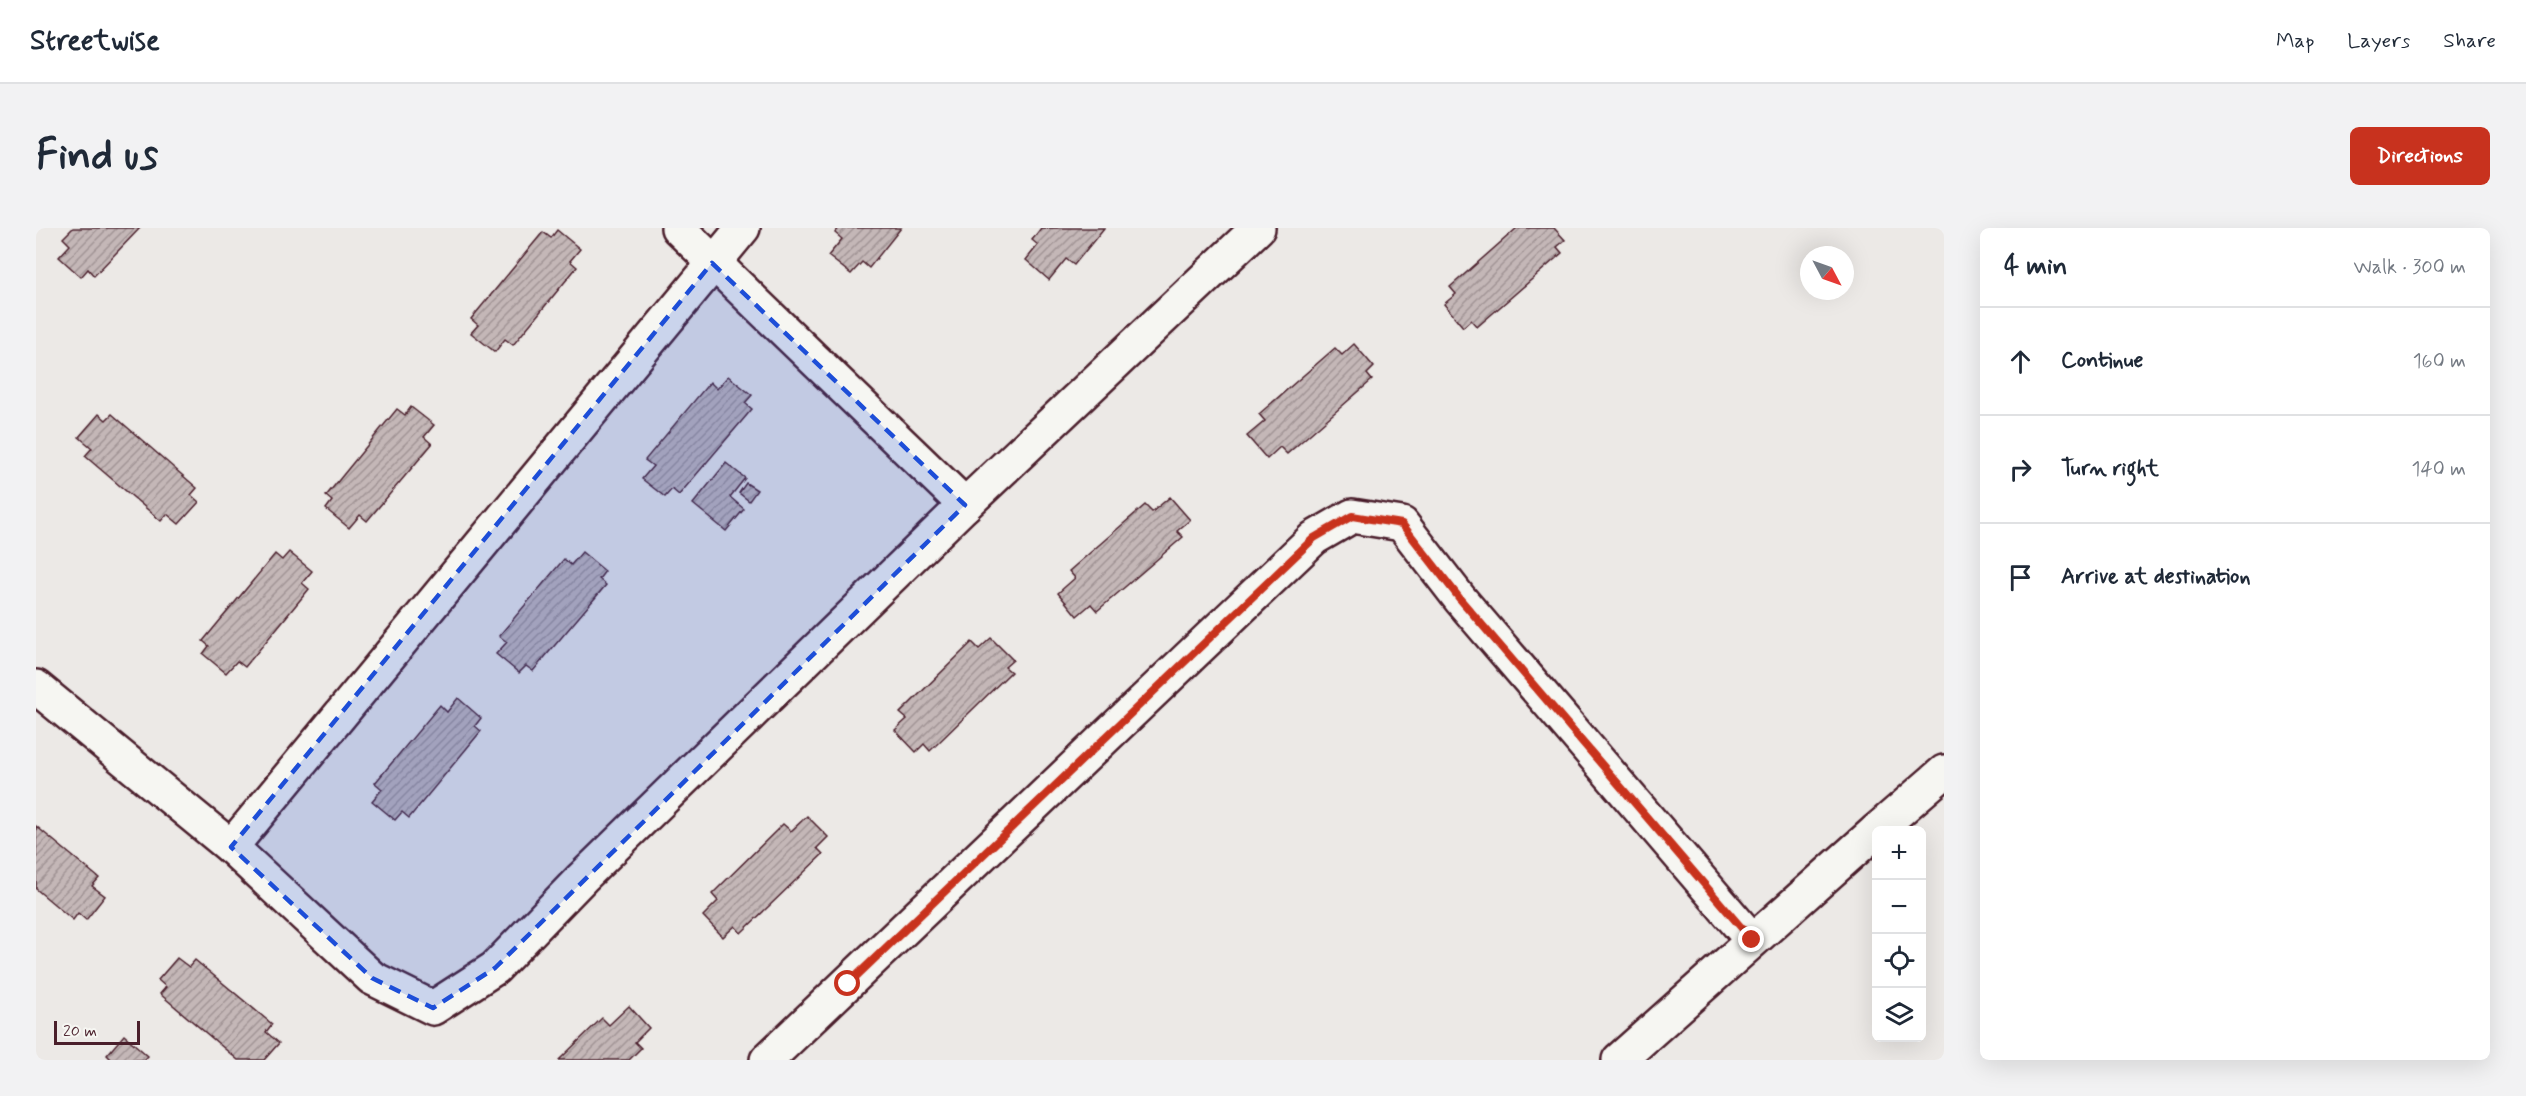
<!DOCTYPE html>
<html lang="en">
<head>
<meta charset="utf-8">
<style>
	:root { --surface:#fff; --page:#f2f2f3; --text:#1f2937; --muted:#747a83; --line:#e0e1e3; --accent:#c8321e }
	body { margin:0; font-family:Mynerve,sans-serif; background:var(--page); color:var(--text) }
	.controls { position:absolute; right:18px; bottom:18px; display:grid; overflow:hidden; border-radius:9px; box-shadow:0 6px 24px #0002 }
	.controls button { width:54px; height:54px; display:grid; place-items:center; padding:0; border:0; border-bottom:2px solid var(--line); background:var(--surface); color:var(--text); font:30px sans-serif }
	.compass { position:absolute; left:1764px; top:18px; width:54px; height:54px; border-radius:50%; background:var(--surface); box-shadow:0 6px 24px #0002; rotate:131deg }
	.scale { position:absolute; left:18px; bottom:15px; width:86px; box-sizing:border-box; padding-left:6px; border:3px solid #4a1f2b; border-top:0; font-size:16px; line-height:21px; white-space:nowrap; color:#4a1f2b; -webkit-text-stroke:4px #f6f6f2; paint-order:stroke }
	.stop { position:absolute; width:18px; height:18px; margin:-14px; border:4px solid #c8321e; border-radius:50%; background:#fff }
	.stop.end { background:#c8321e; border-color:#fff; box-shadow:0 2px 6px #0008 }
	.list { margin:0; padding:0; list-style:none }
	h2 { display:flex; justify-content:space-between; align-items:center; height:78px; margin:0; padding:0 24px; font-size:26px }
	h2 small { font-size:20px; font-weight:400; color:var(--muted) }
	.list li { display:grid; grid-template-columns:39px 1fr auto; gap:18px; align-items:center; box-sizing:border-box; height:108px; padding:0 24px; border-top:2px solid var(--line) }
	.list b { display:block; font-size:22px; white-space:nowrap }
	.list em { font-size:20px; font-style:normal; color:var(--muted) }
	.icon { flex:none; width:33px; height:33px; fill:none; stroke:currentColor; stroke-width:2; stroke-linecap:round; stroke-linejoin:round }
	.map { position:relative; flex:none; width:1908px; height:832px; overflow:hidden; border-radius:9px }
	header { display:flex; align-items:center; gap:36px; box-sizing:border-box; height:84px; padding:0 30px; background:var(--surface); border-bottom:2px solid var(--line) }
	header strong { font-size:28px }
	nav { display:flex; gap:33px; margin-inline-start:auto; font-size:21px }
	.intro { display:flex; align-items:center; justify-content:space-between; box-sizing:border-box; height:144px; padding:0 36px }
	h1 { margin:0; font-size:42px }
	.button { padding:15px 27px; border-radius:9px; background:var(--accent); color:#fff; font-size:21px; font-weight:700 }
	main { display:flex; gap:36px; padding:0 36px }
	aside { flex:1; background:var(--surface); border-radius:9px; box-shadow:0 6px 24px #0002 }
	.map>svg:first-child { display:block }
	.building { fill:url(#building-hatch); stroke:#4a1f2b; stroke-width:1.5 }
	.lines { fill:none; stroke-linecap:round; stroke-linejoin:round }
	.street-casing { stroke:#4a1f2b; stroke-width:38 }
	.street { stroke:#f6f6f2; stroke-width:33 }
	.route { stroke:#c8321e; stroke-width:8 }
	.marked { fill:#1d4ed8; fill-opacity:0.2; stroke:#1d4ed8; stroke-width:4.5; stroke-dasharray:12 8; stroke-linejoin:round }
</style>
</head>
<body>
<header>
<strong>Streetwise</strong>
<nav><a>Map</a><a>Layers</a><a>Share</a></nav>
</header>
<div class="intro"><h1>Find us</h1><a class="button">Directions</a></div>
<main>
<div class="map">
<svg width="1908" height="832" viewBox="0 0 1908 832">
	<defs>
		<pattern id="building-hatch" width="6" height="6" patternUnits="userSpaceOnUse" patternTransform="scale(1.5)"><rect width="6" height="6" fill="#c4b7b7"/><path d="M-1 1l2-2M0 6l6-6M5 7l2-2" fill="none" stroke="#a19495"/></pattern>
	</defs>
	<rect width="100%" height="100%" fill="#ece9e6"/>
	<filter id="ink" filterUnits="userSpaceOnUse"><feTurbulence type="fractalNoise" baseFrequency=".0167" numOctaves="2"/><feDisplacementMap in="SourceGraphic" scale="12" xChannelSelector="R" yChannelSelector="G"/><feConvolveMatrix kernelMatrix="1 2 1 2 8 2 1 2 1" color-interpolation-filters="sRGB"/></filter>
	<g filter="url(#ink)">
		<g class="building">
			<path d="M 37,0 L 104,0 L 58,48 L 52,41 L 45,49 L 23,29 L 34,17 L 27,10 Z"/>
			<path d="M 803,0 L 865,0 L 833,40 L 826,34 L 815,46 L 792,28 L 806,11 L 799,5 Z"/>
			<path d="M 1005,0 L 1068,0 L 1038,37 L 1030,31 L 1013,52 L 990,32 L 1002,17 L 996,12 Z"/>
			<path d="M 1481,0 L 1518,0 L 1529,12 L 1521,19 L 1526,25 L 1441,99 L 1435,92 L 1427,99 L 1408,76 L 1420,66 L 1414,59 Z"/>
			<path d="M 521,2 L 544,21 L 534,33 L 541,39 L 477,117 L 469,111 L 459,124 L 435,105 L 442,97 L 435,91 L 507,4 L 515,10 Z"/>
			<path d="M 1318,116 L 1338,139 L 1331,146 L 1336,152 L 1251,226 L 1244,219 L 1231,231 L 1211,208 L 1229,193 L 1223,186 L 1299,120 L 1306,127 Z"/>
			<path d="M 692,148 L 716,167 L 709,175 L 716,181 L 643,267 L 636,261 L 629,269 L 606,251 L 617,238 L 609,232 L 674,154 L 681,161 Z"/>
			<path d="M 375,179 L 398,197 L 388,209 L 396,216 L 331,293 L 324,287 L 313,300 L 290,281 L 296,273 L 290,268 L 361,181 L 369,187 Z"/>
			<path d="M 63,186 L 70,192 L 76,186 L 161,260 L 155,267 L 163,274 L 143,296 L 131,286 L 125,293 L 49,228 L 56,220 L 43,209 Z"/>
			<path d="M 690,235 L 709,250 L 694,269 L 708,281 L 690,303 L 657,276 Z"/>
			<path d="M 710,255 L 721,262 L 713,273 L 703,265 Z"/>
			<path d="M 1134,269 L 1154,292 L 1141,303 L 1147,309 L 1061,383 L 1055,376 L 1041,388 L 1022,365 L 1039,350 L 1033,343 L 1109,277 L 1116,284 Z"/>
			<path d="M 253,324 L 276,343 L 266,355 L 273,361 L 209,439 L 201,433 L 190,445 L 167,426 L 173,418 L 167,413 L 239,326 L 246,332 Z"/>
			<path d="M 546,324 L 569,343 L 563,351 L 570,357 L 497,443 L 490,438 L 483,445 L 460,426 L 471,414 L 463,408 L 528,331 L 535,337 Z"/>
			<path d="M 955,410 L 977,432 L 969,439 L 975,444 L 894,523 L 888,516 L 880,524 L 859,502 L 871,491 L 864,485 L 936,414 L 943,421 Z"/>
			<path d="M 422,470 L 445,490 L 439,498 L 445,503 L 373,590 L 366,584 L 359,592 L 336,573 L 346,561 L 339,555 L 404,477 L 411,484 Z"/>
			<path d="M 771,588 L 792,609 L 781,620 L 787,626 L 705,705 L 699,698 L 687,709 L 667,688 L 682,673 L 676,666 L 747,596 L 755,603 Z"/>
			<path d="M 0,598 L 63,650 L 56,658 L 69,668 L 50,692 L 42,685 L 37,692 L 0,661 Z"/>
			<path d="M 141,730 L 153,739 L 159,732 L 236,796 L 230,804 L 243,815 L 228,832 L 202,832 L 124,766 L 130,759 L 122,752 Z"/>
			<path d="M 593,778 L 613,800 L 599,814 L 605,820 L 593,832 L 523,832 L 566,790 L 573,797 Z"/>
			<path d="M 88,807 L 112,828 L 108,832 L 76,832 L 71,827 Z"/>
		</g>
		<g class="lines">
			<defs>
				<g id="street">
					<path d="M 642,0 L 929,277"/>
					<path d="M 0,459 L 195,619 L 336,750 L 397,780 L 459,740 L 546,650 L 929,277 L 1222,0"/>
					<path d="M 1841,602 L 1908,544"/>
					<path d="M 195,619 L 707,0"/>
					<path d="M 731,832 L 1278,310 L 1316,288 L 1366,296 L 1424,371 L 1716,712"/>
					<path d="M 1583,832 L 1840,603"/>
				</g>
			</defs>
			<use href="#street" class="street-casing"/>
			<use href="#street" class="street"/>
		</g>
	</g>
	<g class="lines" filter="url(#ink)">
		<path class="route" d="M 812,756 L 1278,310 L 1316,288 L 1366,296 L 1424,371 L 1716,712"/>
	</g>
	<path class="marked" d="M 676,35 L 929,277 L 459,740 L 397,780 L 336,750 L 195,619 Z"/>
</svg>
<div class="controls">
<button>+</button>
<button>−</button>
<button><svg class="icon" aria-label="locate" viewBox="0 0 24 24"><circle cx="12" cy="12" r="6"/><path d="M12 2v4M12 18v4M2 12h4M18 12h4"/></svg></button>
<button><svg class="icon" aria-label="layers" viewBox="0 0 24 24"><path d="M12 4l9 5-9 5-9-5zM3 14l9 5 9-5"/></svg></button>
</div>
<svg class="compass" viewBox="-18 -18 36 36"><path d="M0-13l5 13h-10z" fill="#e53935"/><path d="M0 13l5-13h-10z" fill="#747a83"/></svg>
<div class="scale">20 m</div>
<div class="stop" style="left:812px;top:756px"></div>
<div class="stop end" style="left:1716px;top:712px"></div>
</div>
<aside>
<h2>4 min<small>Walk · 300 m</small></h2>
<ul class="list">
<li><svg class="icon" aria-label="ahead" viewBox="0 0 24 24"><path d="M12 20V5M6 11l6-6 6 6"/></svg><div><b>Continue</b></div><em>160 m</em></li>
<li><svg class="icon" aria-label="right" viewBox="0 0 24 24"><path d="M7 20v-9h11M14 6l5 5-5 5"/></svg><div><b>Turn right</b></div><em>140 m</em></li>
<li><svg class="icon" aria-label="arrive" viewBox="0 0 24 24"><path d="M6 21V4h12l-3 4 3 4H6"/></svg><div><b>Arrive at destination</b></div></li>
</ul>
</aside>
</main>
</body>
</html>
